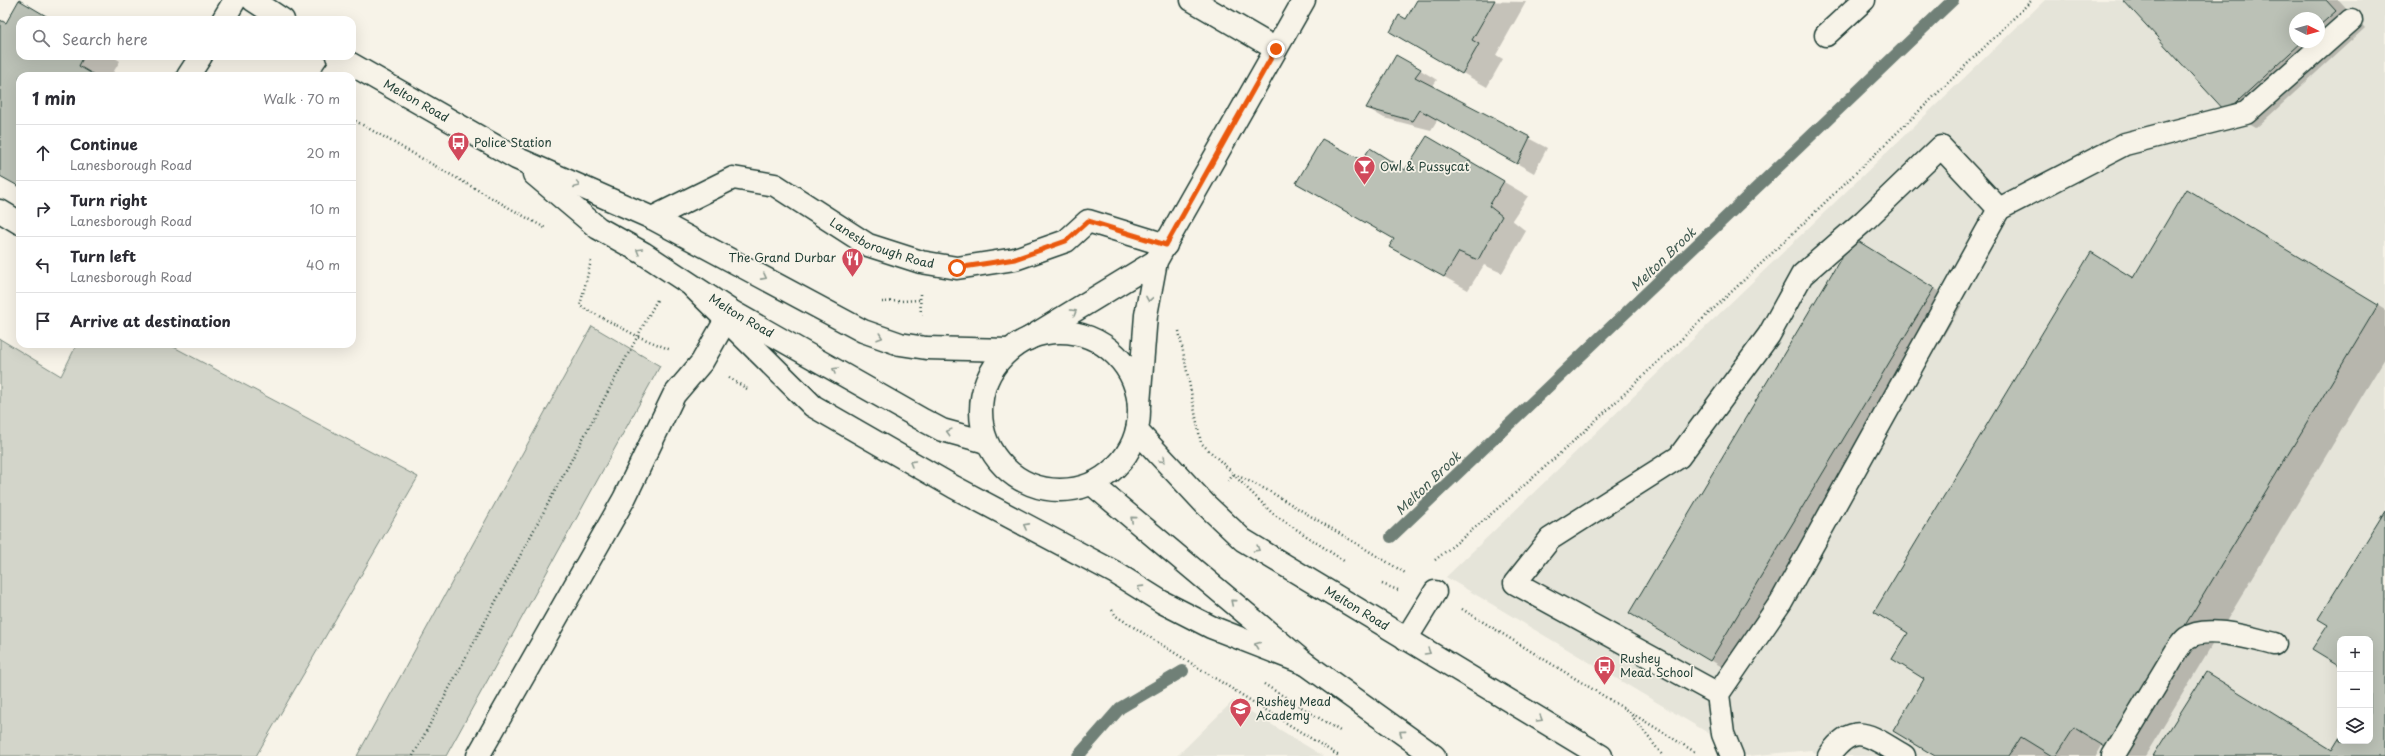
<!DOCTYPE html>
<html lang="en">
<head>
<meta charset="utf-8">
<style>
	:root { --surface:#fff; --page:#f7f7f7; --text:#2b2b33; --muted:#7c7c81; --line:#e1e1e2 }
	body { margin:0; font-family:"Playpen Sans",sans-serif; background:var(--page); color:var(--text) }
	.controls { position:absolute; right:12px; bottom:12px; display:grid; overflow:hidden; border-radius:8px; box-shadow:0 4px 16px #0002 }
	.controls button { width:36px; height:36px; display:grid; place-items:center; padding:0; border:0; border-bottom:1px solid var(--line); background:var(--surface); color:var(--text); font:20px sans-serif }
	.compass { position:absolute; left:2289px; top:12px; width:36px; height:36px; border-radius:50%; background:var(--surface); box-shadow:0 4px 16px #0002; rotate:95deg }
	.stop { position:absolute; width:12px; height:12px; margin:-9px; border:3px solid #ea580c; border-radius:50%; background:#fff }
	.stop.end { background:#ea580c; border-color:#fff; box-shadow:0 1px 4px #0008 }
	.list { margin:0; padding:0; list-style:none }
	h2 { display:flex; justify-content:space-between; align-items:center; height:52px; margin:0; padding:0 16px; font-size:17px }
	h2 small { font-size:13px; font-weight:400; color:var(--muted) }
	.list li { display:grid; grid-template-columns:26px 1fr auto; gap:12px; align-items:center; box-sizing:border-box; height:56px; padding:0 16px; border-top:1px solid var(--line) }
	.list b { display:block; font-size:15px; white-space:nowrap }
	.list p { margin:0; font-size:13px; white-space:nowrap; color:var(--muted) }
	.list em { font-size:13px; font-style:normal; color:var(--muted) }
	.icon { flex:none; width:22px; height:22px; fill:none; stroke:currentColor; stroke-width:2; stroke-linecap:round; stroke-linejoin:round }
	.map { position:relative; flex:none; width:2385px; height:756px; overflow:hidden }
	.search { position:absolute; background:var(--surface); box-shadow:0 4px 16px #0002; left:16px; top:16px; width:340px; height:44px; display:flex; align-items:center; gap:10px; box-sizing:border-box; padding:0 14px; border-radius:12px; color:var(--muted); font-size:15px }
	.panel { position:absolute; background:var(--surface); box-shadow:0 4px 16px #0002; left:16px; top:72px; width:340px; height:276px; border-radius:12px }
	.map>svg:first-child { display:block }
	.built { fill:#e5e4d9; fill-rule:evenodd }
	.green { fill:#d3d5ca; stroke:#79897f }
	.shadow { fill:#0003; fill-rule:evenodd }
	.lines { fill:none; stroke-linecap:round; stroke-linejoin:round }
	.stream { stroke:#6f8077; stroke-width:12 }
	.building { fill:#bbc1b6; stroke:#1f3d34 }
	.service-casing { stroke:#1f3d34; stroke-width:25 }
	.minor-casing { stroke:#1f3d34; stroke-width:25 }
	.primary-casing { stroke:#1f3d34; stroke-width:25 }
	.path { stroke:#1f3d34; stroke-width:2.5; stroke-dasharray:1 3; stroke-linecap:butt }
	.service { stroke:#f7f3e8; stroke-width:22 }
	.minor { stroke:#f7f3e8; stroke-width:22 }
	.primary { stroke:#f7f3e8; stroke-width:22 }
	.oneway { stroke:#8b988e }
	.route { stroke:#ea580c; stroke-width:5 }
	.labels { text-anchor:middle; stroke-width:3.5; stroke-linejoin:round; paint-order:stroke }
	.street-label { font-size:12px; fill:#1f3d34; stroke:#f7f3e8 }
	.poi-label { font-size:12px; fill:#1f3d34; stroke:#f7f3e8; text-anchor:start }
	.water-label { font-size:13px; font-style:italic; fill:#405950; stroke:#f7f3e8 }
</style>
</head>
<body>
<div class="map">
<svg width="2385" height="756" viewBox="0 0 2385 756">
	<rect width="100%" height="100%" fill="#f7f3e8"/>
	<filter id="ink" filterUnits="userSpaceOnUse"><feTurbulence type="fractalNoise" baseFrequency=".025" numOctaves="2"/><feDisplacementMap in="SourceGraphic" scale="8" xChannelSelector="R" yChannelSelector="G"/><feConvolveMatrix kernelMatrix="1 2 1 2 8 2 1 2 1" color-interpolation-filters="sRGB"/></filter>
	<g filter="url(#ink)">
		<g class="built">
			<path d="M 2045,0 L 2385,0 L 2385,756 L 1820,756 L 1811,750 L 1747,756 L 1446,577 ZM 2295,18 L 2319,18 L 2319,42 L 2295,42 ZM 2340,639 L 2370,639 L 2370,741 L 2340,741 Z"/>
			<path d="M 1233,701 L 1323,756 L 1177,756 Z"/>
		</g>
		<g class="green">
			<path d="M 592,326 L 660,366 L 446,756 L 357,756 Z"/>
			<path d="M 0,339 L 61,376 L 77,344 L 168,344 L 418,477 L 256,756 L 0,756 Z"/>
		</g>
		<g class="shadow">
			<path d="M 1418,0 L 1526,2 L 1496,55 L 1503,59 L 1487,87 L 1391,32 L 1406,20 Z"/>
			<path d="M 2125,0 L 2339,0 L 2365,28 L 2256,128 L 2227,111 ZM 2295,18 L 2319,18 L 2319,42 L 2295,42 Z"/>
			<path d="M 20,1 L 52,20 L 20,20 L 20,56 L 112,56 L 120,61 L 111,76 L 20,76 L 20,186 L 0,174 L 0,21 L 6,25 Z"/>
			<path d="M 1397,56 L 1437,80 L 1432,87 L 1547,148 L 1534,173 L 1438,119 L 1431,130 L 1384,118 L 1367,108 Z"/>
			<path d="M 1427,137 L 1528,196 L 1512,220 L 1526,231 L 1502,273 L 1484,265 L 1468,290 L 1390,247 L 1395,239 L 1362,162 L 1406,171 Z"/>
			<path d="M 2216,207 L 2385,310 L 2385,358 L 2145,756 L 2123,756 L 2103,744 L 2096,756 L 2054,756 L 2050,754 L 2048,756 L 1937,756 L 1925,678 L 1909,633 L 2092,254 L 2134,278 Z"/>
			<path d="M 1882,257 L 1962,305 L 1739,677 L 1630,612 Z"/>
		</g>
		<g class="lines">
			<g class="stream">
				<path d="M 1391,537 L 1953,0"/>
				<path d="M 1078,756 L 1120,708 L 1183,671"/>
			</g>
		</g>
		<g class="building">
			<path d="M 19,0 L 53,20 L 20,20 L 20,56 L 84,56 L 79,66 L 96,76 L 20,76 L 20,187 L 0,176 L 0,20 L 6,23 Z"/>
			<path d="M 1417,0 L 1495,0 L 1472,40 L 1479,44 L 1462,74 L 1390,32 L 1399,15 L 1406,19 Z"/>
			<path d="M 2123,0 L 2326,0 L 2336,11 L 2319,26 L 2319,18 L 2295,18 L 2295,42 L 2302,42 L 2226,112 Z"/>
			<path d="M 1396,55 L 1421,69 L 1415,77 L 1530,137 L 1517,164 L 1420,110 L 1413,121 L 1366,108 Z"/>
			<path d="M 1427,136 L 1504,181 L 1489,206 L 1502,216 L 1478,260 L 1459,252 L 1444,277 L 1389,247 L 1394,239 L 1296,183 L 1322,139 L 1362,160 L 1370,148 L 1405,170 Z"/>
			<path d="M 2186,189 L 2378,305 L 2110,750 L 2074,728 L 2056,756 L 2052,756 L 2021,737 L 2009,756 L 1935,756 L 1893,731 L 1924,679 L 1892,659 L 1908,633 L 1874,612 L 2091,252 L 2133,278 Z"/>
			<path d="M 1853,238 L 1934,288 L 1710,661 L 1629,613 Z"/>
			<path d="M 2385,511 L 2385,756 L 2153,756 L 2206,672 L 2332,750 L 2340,737 L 2340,741 L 2370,741 L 2370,639 L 2340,639 L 2340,666 L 2312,649 L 2328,625 L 2318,619 Z"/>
		</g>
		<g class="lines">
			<defs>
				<g id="service">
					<path d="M 223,20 L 235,0"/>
					<path d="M 1826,35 L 1864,0"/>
					<path d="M 188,76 L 201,56"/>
					<path d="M 332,76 L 343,60"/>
					<path d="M 1999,209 L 2125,144 L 2246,113 L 2351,20"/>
					<path d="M 0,211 L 20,223"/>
					<path d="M 1718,694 L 1515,583 L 1550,539 L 1679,457 L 1769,335 L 1802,275 L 1864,221 L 1941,147 L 1999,209 L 1781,602 L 1718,694 L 1723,734 L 1732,756"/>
					<path d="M 478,756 L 624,499 L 674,395 L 702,362 L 731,311"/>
					<path d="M 1829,756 C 1855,718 1872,738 1904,756"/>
					<path d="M 2113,756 L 2177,650 C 2180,646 2183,641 2187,638 C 2206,624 2254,639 2275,644"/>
				</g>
				<g id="minor">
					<path d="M 1192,0 L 1276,49"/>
					<path id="s1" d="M 652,218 L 733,178 L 775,185 L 868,245 L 921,262 L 957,268 L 1015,259 L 1066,241 L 1088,221 L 1166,245"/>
					<path d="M 1028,339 L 1156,261"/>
					<path d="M 1139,404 L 1146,315 L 1156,261 L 1304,0"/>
					<path d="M 1406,639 L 1435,592"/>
				</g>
				<g id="primary">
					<path d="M 253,0 L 283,20"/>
					<path id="s2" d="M 337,56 L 516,158 L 652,218 L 863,331 L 900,344 L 926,348 L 1009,350"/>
					<path id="s3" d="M 534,174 L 598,228 L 643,253 L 731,311 L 923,420 L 942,430 L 986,442"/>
					<path d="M 693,287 L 813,406 L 954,487 L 1114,572 L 1162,602 L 1211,627 L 1306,664"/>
					<circle cx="1060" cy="411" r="79"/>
					<path id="s4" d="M 1137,431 L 1205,504 L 1243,540 L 1601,756"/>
					<path d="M 1092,484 L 1306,664 L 1434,756"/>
				</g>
			</defs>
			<use href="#service" class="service-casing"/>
			<use href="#minor" class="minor-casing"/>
			<use href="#primary" class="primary-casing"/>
			<g class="path">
				<path d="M 352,119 L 545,228"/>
				<path d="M 591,261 L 580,306 L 637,336 L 671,350"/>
				<path d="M 920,294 L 921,315"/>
				<path d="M 882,302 L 919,300"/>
				<path d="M 1179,331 L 1201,443 L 1234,474 L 1228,481"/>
				<path d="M 729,378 L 749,390"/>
				<path d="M 1234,474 L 1269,491 L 1407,574"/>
				<path d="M 1236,477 L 1272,513 L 1344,561"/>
				<path d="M 1435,560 C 1525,489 1609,409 1692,329 C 1807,221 1920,111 2032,0"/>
				<path d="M 1382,584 L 1398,590"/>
				<path d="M 1462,609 L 1695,752"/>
				<path d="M 1112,610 L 1116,616 L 1339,756"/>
				<path d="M 1264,684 L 1340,731"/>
				<path d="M 1629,712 L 1663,756"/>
				<path d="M 413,756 L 657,300"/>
			</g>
			<use href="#service" class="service"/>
			<use href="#minor" class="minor"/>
			<use href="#primary" class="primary"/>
		</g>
		<defs><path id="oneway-chevron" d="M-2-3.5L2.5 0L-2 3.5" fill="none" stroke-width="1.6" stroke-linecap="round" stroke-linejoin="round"/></defs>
		<g class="oneway">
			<use href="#oneway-chevron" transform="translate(577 185) rotate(24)"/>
			<use href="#oneway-chevron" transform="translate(639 251) rotate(-150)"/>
			<use href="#oneway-chevron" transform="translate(764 277) rotate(28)"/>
			<use href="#oneway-chevron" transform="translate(1149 299) rotate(100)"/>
			<use href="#oneway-chevron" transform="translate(1074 312) rotate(-31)"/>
			<use href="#oneway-chevron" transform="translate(880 337) rotate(19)"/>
			<use href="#oneway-chevron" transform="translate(835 370) rotate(-150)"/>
			<use href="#oneway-chevron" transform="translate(949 432) rotate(-165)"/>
			<use href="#oneway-chevron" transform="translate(1163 460) rotate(47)"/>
			<use href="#oneway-chevron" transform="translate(912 463) rotate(-150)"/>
			<use href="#oneway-chevron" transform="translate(1133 519) rotate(-140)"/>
			<use href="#oneway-chevron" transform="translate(1026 526) rotate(-152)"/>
			<use href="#oneway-chevron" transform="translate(1257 549) rotate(31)"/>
			<use href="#oneway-chevron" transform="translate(1140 588) rotate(-148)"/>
			<use href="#oneway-chevron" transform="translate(1233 602) rotate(-140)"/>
			<use href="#oneway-chevron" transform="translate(1257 645) rotate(-159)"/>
			<use href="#oneway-chevron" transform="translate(1428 652) rotate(31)"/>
			<use href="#oneway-chevron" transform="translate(1540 719) rotate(31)"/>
			<use href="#oneway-chevron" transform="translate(1402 733) rotate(-144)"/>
		</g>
	</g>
	<g class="lines" filter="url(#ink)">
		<path class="route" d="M 957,268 L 1015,259 L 1066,241 L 1088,221 L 1166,245 L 1276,49"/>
	</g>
	<defs>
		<symbol id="bus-pin" viewBox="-11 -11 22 30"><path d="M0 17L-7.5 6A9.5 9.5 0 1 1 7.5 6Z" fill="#d1495b" stroke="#f7f3e8"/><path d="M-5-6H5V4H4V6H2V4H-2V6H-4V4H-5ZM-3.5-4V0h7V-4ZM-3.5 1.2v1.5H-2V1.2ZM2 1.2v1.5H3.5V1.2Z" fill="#fff"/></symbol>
		<symbol id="bar-pin" viewBox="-11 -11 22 30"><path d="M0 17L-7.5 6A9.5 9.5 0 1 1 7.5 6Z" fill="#d1495b" stroke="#f7f3e8"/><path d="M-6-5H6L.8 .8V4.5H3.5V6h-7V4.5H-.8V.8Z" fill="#fff"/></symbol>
		<symbol id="restaurant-pin" viewBox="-11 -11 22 30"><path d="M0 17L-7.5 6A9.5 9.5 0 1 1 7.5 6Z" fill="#d1495b" stroke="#f7f3e8"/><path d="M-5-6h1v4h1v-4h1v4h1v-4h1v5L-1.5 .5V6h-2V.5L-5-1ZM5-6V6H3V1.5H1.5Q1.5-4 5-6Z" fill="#fff"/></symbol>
		<symbol id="school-pin" viewBox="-11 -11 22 30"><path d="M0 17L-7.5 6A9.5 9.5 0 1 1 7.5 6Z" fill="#d1495b" stroke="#f7f3e8"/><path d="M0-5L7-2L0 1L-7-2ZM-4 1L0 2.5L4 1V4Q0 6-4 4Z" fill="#fff"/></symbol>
	</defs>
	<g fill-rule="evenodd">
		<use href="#bus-pin" x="446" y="130" width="25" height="34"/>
		<use href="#bar-pin" x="1352" y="154" width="25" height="34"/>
		<use href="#restaurant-pin" x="840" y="246" width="25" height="34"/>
		<use href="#bus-pin" x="1592" y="654" width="25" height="34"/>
		<use href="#school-pin" x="1228" y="696" width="25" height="34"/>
	</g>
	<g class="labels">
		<g class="street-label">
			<text dy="4" stroke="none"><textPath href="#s2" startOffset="91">Melton Road</textPath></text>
			<text dy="4" stroke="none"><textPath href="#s1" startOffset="256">Lanesborough Road</textPath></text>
			<text dy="4" stroke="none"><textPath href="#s3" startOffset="252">Melton Road</textPath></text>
			<text dy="4" stroke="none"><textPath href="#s4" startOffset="285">Melton Road</textPath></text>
		</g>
		<g class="poi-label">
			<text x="474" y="147">Police Station</text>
			<text x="1380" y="171">Owl &amp; Pussycat</text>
			<text x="836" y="262" text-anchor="end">The Grand Durbar</text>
			<text x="1620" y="663">Rushey<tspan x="1620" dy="14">Mead School</tspan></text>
			<text x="1256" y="706">Rushey Mead<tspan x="1256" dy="14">Academy</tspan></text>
		</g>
		<g class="water-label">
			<text transform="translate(1663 259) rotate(-44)" y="5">Melton Brook</text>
			<text transform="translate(1428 483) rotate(-44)" y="5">Melton Brook</text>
		</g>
	</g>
</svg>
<div class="controls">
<button>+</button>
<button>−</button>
<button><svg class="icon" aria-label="layers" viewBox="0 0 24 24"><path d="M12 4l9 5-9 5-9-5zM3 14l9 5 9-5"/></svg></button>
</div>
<svg class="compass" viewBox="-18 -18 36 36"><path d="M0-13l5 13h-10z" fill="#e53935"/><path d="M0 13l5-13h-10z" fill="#7c7c81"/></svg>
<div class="stop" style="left:957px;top:268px"></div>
<div class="stop end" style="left:1276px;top:49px"></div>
<div class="search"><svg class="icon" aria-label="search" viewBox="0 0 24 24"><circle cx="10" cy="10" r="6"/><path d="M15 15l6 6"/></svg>Search here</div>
<section class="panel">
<h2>1 min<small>Walk · 70 m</small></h2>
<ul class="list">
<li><svg class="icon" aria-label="ahead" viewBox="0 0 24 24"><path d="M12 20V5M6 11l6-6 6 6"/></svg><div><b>Continue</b><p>Lanesborough Road</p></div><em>20 m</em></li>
<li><svg class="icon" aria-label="right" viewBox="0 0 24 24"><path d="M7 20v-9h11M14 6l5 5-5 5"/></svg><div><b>Turn right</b><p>Lanesborough Road</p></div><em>10 m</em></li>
<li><svg class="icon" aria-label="left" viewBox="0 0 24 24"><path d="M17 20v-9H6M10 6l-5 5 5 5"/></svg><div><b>Turn left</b><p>Lanesborough Road</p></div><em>40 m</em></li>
<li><svg class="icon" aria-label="arrive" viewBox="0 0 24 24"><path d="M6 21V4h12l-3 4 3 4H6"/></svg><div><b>Arrive at destination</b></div></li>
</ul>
</section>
</div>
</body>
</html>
